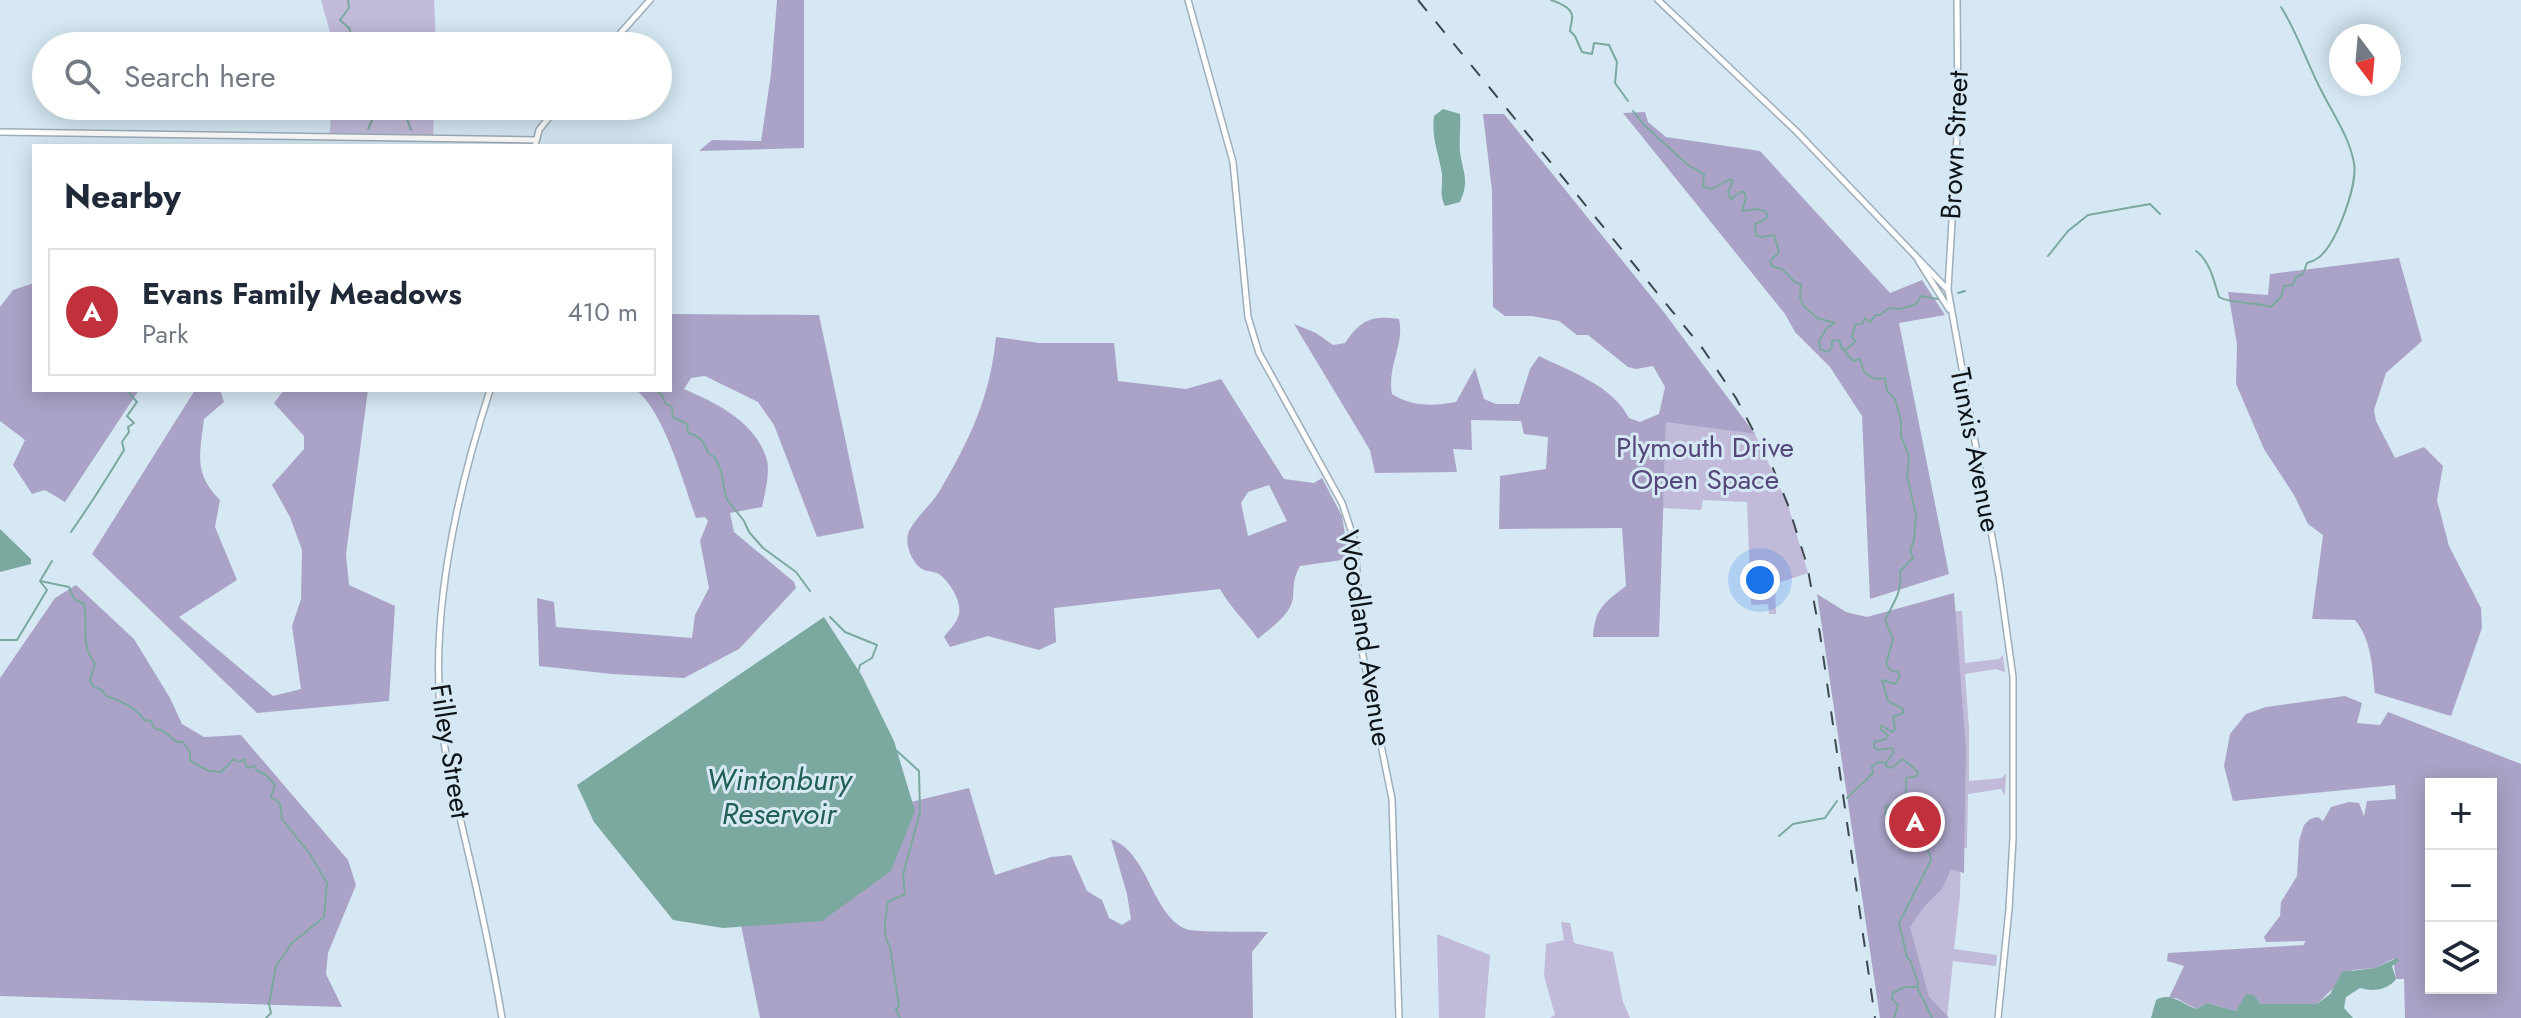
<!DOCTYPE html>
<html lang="en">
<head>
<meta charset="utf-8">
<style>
	:root { --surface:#fff; --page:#f2f2f3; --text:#1f2937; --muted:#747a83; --line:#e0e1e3; --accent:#c1313d }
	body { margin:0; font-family:Jost,sans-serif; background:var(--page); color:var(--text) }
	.controls { position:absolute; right:24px; bottom:24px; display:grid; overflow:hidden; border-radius:0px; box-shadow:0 4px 20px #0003 }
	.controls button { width:72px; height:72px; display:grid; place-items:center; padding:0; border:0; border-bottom:2px solid var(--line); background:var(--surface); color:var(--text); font:40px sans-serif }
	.compass { position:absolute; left:2329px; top:24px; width:72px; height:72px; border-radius:50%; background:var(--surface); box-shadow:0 4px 20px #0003; rotate:164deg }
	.you { position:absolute; left:1760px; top:580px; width:28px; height:28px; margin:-20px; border:6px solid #fff; border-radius:50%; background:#1a73e8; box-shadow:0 0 0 12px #1a73e833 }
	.badge { display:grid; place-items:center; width:52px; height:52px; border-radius:50%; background:var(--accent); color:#fff; font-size:26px; font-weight:700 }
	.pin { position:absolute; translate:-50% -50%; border:4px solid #fff; box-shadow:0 2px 8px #0006 }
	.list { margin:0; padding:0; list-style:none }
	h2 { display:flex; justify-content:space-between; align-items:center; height:104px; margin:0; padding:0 32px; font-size:34px }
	h2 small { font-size:26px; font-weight:400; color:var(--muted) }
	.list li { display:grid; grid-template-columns:52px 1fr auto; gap:24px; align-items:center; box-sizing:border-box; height:128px; margin:0 16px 16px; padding:0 16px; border:2px solid var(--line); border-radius:0px }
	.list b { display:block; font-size:30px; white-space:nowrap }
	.list p { margin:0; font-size:26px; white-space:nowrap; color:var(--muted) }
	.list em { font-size:26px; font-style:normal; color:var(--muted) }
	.icon { flex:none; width:44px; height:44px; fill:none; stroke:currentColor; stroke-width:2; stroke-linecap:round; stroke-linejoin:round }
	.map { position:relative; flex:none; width:2521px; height:1018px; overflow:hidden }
	.search { position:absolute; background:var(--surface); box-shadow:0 4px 20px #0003; left:32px; top:32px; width:640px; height:88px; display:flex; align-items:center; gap:20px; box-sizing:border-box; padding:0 28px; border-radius:44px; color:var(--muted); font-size:30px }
	.panel { position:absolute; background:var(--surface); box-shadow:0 4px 20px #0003; left:32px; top:144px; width:640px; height:248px; border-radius:0px }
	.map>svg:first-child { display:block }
	.green { fill:#c1bad9 }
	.forest { fill:#aba3c7; fill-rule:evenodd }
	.water { fill:#7ba99f }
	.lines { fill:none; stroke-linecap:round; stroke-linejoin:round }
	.stream { stroke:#7ba99f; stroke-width:2 }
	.tertiary-casing { stroke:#9eaeba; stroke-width:8 }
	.secondary-casing { stroke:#9eaeba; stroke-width:8 }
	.tertiary { stroke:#fff; stroke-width:5 }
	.secondary { stroke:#fff; stroke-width:5 }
	.rail { stroke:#3f484f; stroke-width:2; stroke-dasharray:14 14; stroke-linecap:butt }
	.labels { text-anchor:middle; stroke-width:6; stroke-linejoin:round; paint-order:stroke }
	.street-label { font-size:28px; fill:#0d1317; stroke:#d6e8f4 }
	.park-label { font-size:28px; fill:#56487a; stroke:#d6e8f4 }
	.water-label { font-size:30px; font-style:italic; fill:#226055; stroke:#d6e8f4 }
</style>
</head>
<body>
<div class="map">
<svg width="2521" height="1018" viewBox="0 0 2521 1018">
	<rect width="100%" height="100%" fill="#d6e8f4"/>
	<g class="green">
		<path d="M 321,0 L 434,0 L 436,46 L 334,46 Z"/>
		<path d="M 332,106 L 434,106 L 433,142 L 329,139 Z"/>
		<path d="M 1666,421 L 1755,434 L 1788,505 L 1808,573 L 1775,584 L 1776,614 L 1769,614 L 1768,604 L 1751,605 L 1747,502 L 1703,500 L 1701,510 L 1663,508 Z"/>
		<path d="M 1956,611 L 1962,611 L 1965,663 L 1999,659 L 2003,655 L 2005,672 L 1996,669 L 1965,674 L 1969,729 L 1969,781 L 2002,778 L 2006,773 L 2005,796 L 2001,789 L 1968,794 L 1967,848 L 1961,849 L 1960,896 L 1954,949 L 1997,955 L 1996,966 L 1953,961 L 1947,1018 L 1892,1018 L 1839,625 Z"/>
		<path d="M 1561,922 L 1570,923 L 1574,943 L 1613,952 L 1623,1002 L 1630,1018 L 1549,1018 L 1555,1015 L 1544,976 L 1546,944 L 1564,940 Z"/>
		<path d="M 1437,934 L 1490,955 L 1485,1018 L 1439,1018 Z"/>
	</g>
	<g class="forest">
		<path d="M 777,0 L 804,0 L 804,148 L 699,151 L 712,140 L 761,141 L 771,74 Z"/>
		<path d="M 1645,112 L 1648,122 L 1666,137 L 1760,151 L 1890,293 L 1922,280 L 1945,315 L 1899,323 L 1949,574 L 1870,599 L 1862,416 L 1830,367 L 1795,332 L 1785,314 L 1623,113 Z"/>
		<path d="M 1483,114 L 1504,114 L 1663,311 L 1755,434 L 1666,422 L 1659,637 L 1593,637 C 1595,608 1604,603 1626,586 L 1622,528 L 1499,529 L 1500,476 L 1546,469 L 1548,437 L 1524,434 L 1521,421 L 1471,420 L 1472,450 L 1453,449 L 1457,472 L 1375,473 L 1370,450 L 1294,324 L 1316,333 L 1333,345 L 1345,343 C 1361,320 1371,315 1399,319 C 1405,345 1387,365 1392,394 C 1412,407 1433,406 1456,402 L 1475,368 L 1484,399 L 1496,404 L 1519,404 L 1530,369 L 1539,356 C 1571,372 1612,385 1629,418 L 1640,422 L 1659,414 L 1665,387 L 1653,366 L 1636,369 L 1628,367 L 1588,335 L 1577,335 L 1559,321 L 1532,316 L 1505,316 L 1493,307 L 1492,191 Z"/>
		<path d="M 2399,258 L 2422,341 L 2386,373 L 2374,410 L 2376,421 L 2395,458 L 2424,447 L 2443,466 L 2437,500 L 2449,546 L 2481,608 L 2482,628 L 2451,716 L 2375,693 C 2372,667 2372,641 2355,620 L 2312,619 L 2323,535 L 2308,524 L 2294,495 L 2264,449 L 2236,384 L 2237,344 L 2228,292 L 2268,295 L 2270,274 Z"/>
		<path d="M 34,283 L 34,390 L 139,390 L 65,502 L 45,490 L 32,494 L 13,465 L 25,440 L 0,421 L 0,307 L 13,290 Z"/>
		<path d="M 670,314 L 819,315 L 864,528 L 817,537 L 774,425 L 758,402 L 705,376 L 691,378 L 684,389 C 716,403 754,421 766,457 C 771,471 765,493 762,507 L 730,513 L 734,532 L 794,582 L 796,588 L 739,649 L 684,678 L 612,674 L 539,666 L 537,598 L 554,602 L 556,627 L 692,638 L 695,615 L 709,588 L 700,541 L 708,521 L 705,517 L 696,518 C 683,483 665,413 636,390 L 670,390 Z"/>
		<path d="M 996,337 L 1039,343 L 1114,343 L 1118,381 L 1186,389 L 1221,379 L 1284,479 L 1314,483 L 1322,478 L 1342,516 L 1349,559 L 1300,566 C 1293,579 1294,584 1293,598 C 1290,616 1270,628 1258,639 C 1245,620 1231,609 1220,589 L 1054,608 L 1056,642 L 1039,650 L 988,636 L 950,647 L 944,637 C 948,631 956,624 958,617 C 964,604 950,582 939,574 C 934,571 927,572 922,569 C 911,562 904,543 909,531 C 916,517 931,505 939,492 C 970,439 990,398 996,337 ZM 1269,485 L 1287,521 L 1248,536 L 1241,503 L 1248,492 Z"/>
		<path d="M 195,390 L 220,390 L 224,402 L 204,419 C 200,454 193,473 220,500 L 215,527 L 237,580 L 179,617 L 273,696 L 301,689 L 292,626 L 301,599 L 302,550 L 290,517 L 272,485 L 304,449 L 304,436 L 274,403 L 284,390 L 368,390 L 346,554 L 349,585 L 395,606 L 389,701 L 257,713 L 92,554 Z"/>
		<path d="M 76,585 L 134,639 L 170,698 L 182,724 L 204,737 L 241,735 L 348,860 L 356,885 L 328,953 L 326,974 L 342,1007 L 0,996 L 0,678 L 55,598 Z"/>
		<path d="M 1954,593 L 1966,750 L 1964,873 L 1951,869 L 1942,889 L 1923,908 L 1910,927 L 1929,997 L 1949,1018 L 1880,1018 L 1817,594 L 1846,612 L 1867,617 Z"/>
		<path d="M 2345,696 L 2362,703 L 2357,723 L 2380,725 L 2388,712 L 2521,764 L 2521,1018 L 2405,1018 L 2404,979 L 2396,979 L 2393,959 L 2375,968 L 2352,970 L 2317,1004 L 2261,1004 L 2258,1000 L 2242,1003 L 2236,1011 L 2207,1003 L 2196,1009 L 2176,998 L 2169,998 L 2184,966 L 2167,961 L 2168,953 L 2304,945 L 2305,941 L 2266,942 L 2264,937 L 2280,916 L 2281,902 L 2297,876 L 2299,841 L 2304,825 L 2310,819 L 2318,817 L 2323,821 L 2331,807 L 2349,802 L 2359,803 L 2364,816 L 2367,801 L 2396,799 L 2395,785 L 2233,801 L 2224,766 L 2230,734 L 2246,714 L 2266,707 ZM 2431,784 L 2491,784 L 2491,988 L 2431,988 Z"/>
		<path d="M 969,788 L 995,875 L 1051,857 L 1071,855 L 1087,891 L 1102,900 L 1109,918 L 1122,925 L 1131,919 L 1127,894 L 1111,839 C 1149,853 1151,914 1186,929 C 1195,933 1253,931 1268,932 L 1252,952 L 1253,1018 L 760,1018 L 727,857 L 882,809 Z"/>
	</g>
	<g class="water">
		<path d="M 1443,109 L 1460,114 C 1461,126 1459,140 1460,152 C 1463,174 1470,180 1460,202 L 1445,206 C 1439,195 1443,186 1442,174 C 1439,154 1431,138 1434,116 Z"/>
		<path d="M 0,529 L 31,559 L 31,564 L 0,572 Z"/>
		<path d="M 824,617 L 862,676 L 894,741 L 915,811 L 891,871 L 822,921 L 723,928 L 673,920 L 594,822 L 577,785 Z"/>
		<path d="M 2397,958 L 2399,961 L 2392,966 L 2396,979 C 2388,990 2373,992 2360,988 L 2346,997 L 2344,1008 L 2353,1018 L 2151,1018 L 2156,1000 C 2171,991 2183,1005 2196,1009 L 2207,1003 L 2236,1011 L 2246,994 L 2254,995 L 2261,1004 L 2317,1004 L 2330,994 L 2342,972 L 2375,968 Z"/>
	</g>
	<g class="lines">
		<g class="stream">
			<path d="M 348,0 L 349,8 L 340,20 L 350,29 L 351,46"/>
			<path d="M 1551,0 C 1559,3 1574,8 1572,19 C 1572,23 1570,27 1570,31 L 1575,36 L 1582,52 L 1592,54 L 1594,43 L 1609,45 L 1617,62 L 1615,83 L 1628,101"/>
			<path d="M 393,106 L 406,116 L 411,130"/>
			<path d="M 1633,111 L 1645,126 L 1688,165 L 1704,174 L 1703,187 L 1712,189 L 1730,179 L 1733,181 L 1728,192 L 1731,199 L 1740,192 L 1744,192 L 1746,198 L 1742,211 L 1755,209 L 1765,211 L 1767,216 L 1766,219 L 1755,224 L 1756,235 L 1761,237 L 1774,235 L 1779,252 L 1770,261 L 1772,266 L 1782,269 L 1796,283 L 1801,284 L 1800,297 L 1803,305 L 1817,318 L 1835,323 L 1827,328 L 1819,341 L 1820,349 L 1827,352 L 1832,348 L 1832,341 L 1839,340 L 1842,348 L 1853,361 L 1860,359 L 1864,372 L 1875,379 L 1885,378 L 1887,391 L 1895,399 L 1901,421 L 1901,436 L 1909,456 L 1907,476 L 1916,515 L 1914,540 L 1910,551 L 1913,558 L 1900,571 C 1903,592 1893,603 1885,620 L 1893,639 L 1886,664 L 1890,670 L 1898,672 L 1900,676 L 1895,684 L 1882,680 L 1888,701 L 1903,709 L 1903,713 L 1893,717 L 1895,729 L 1892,732 L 1881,725 L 1880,729 L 1888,735 L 1886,739 L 1874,742 L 1874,747 L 1878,750 L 1892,748 L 1894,752 L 1886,762 L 1886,766 L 1891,768 L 1903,759 L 1918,772 L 1917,776 L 1906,778 C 1906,789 1908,802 1899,810 L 1892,805 L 1886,806 C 1884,818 1888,824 1899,829 L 1900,841 C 1914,843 1929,842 1931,860 L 1899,923 L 1907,957 L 1910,960 L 1918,983 L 1917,987 L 1904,987 L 1893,993 L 1892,999 L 1898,1005 L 1894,1018"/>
			<path d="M 368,129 L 374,116 L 385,106"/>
			<path d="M 363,146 L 364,145"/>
			<path d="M 2196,251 C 2210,261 2214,281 2219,297 C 2233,305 2254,301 2271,307 L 2281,297 L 2284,286 L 2293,285 L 2296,277 L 2303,274 L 2307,263 C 2311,262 2315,260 2318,258 C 2336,245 2358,185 2354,163 C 2349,136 2333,114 2321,90 C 2307,63 2298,34 2281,7"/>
			<path d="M 2048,256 L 2068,231 L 2088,215 L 2150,204 L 2160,214"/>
			<path d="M 1958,293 L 1965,291"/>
			<path d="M 1844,351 L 1856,341 L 1852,337 L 1855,325 L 1863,323 L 1865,318 L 1870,322 L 1876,315 L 1880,315 L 1889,308 L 1899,309 L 1915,305 L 1921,296 L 1938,299"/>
			<path d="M 655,390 L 662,395 L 665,403 L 672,407 L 673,417 L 687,424 L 688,433 C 699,435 705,443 708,453 L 715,457 L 721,471 L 726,498 L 744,521 L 749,532 L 763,548 L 796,572 L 810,591"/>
			<path d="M 71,532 C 90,505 107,478 124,450 L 122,442 L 129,432 L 128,427 L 134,423 L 127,416 L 137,402 L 126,390"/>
			<path d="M 52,561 L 40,581 L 69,587 L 74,599 L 84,604 C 89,629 79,641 95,664 L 90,681 L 94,687 L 102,690 L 106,696 C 119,700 136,708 144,720 L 151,721 L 154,728 L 163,731 L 177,742 L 183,742 L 190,752 L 190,761 L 209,771 L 221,772 L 234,759 L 239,762 L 244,759 L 247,768 L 255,766 L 257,771 L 265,774 L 275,785 L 271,797 L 280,803 L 282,819 L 310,854 L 327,883 L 324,917 L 292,943 L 276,966 L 269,1004 L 271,1013 L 266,1018"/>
			<path d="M 830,617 L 845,632 L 877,645 L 872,658 L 860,665 L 858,673"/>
			<path d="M 0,640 L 17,640 L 47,590 L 40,581"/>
			<path d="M 897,751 L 919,771 L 920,812 L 903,875 L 905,894 L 888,902 C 886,917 881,933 890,947 L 899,1006 L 896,1009 L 900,1018"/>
			<path d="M 1847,798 L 1873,773 L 1872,766 L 1879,762 L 1886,763"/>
			<path d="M 1779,836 L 1793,824 L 1825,818 L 1837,801"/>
			<path d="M 1917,987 L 1932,1018"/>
		</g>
		<defs>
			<g id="tertiary">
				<path d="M 1188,0 L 1233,162 L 1248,317 L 1259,353 L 1342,503 L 1355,542 L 1362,651 L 1392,799 L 1399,1018"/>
				<path d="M 609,46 L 650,0"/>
				<path d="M 0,132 L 536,140"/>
				<path d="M 535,146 L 539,130 L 558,106"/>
				<path d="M 1948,289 L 1958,119 L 1957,0"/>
				<path d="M 490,390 C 457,492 430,612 441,719 C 445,760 456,799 465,839 C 479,898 492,958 502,1018"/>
			</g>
			<g id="secondary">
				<path d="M 1658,0 L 1796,131 L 1948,290 L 1999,576 L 2013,677 L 2013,838 L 2009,909 L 1998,1018"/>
				<path d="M 1918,260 L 1949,309"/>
			</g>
		</defs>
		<use href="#tertiary" class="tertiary-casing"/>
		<use href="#secondary" class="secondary-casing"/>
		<use href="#tertiary" class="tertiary"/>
		<use href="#secondary" class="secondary"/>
		<path class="rail" d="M 1418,0 L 1703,349 L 1736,398 L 1772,466 L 1788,505 L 1807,565 L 1820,634 L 1875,1018"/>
	</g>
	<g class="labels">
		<g class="street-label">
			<text transform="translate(1954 145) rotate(-87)" y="10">Brown Street</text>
			<text transform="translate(1976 450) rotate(79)" y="10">Tunxis Avenue</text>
			<text transform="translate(1366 638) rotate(81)" y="10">Woodland Avenue</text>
			<text transform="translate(451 751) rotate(81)" y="10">Filley Street</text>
		</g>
		<g class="park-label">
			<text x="1705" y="457">Plymouth Drive<tspan x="1705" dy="32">Open Space</tspan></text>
		</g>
		<g class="water-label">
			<text x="779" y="790">Wintonbury<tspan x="779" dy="34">Reservoir</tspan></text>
		</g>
	</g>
</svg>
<div class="controls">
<button>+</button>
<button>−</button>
<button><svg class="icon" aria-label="layers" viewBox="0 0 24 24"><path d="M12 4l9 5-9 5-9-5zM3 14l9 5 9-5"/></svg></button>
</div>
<svg class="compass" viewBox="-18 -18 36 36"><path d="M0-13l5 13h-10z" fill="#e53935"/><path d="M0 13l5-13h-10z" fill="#747a83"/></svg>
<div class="you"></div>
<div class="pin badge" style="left:1915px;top:822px">A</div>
<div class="search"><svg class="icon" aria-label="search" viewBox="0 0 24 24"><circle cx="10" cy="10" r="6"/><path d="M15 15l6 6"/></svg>Search here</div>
<section class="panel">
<h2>Nearby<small></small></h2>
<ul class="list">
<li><span class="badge">A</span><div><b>Evans Family Meadows</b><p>Park</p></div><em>410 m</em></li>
</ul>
</section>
</div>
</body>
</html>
